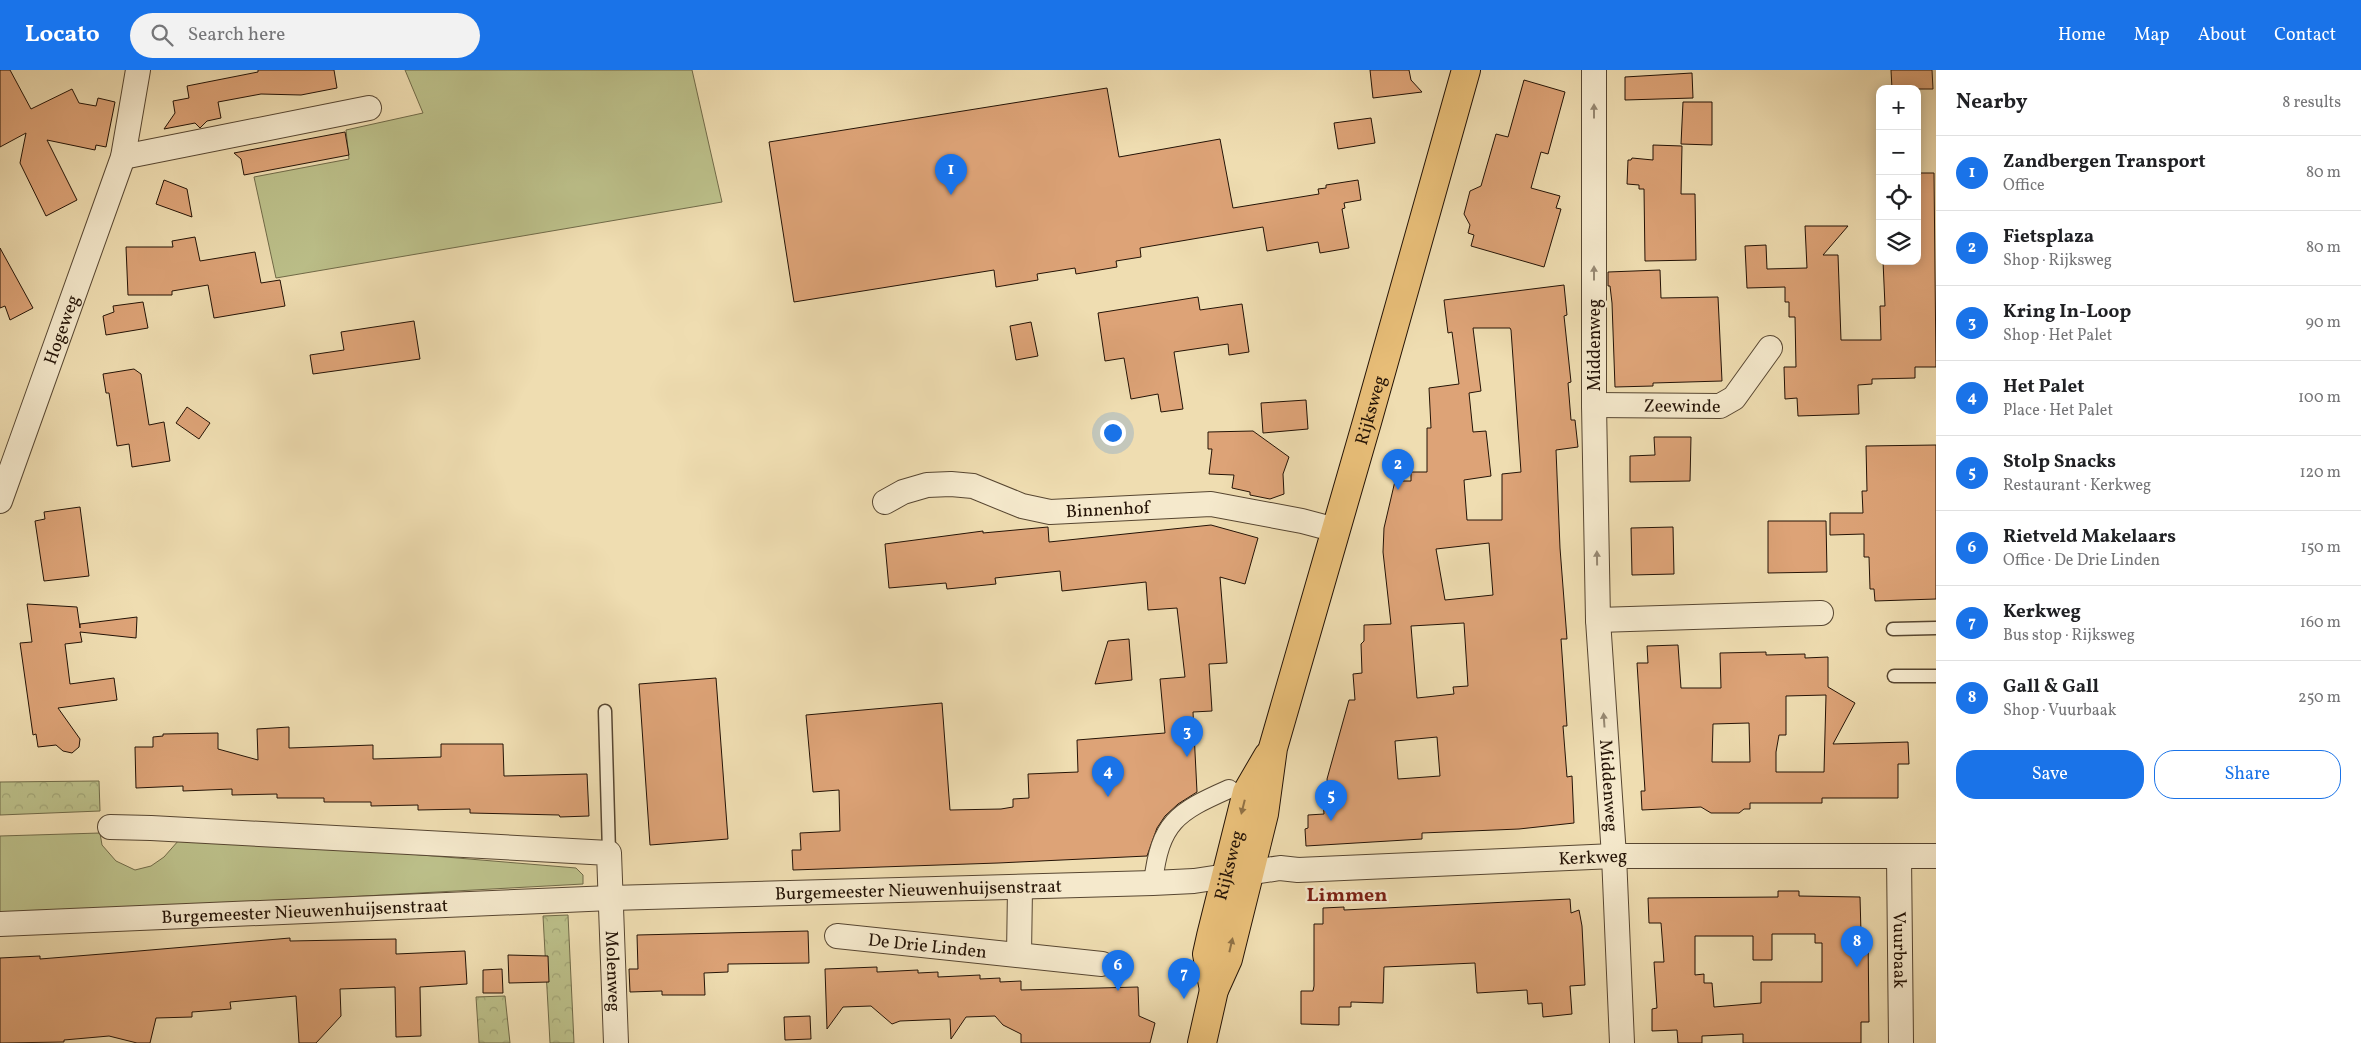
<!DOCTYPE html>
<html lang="en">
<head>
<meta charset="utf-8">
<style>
	:root { --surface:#fff; --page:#f2f2f2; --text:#202124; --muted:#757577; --line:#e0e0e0; --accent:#1a73e8 }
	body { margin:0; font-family:Vollkorn,serif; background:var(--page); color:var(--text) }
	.controls { position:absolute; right:15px; top:15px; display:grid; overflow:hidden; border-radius:10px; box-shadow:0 2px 12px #0003 }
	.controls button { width:45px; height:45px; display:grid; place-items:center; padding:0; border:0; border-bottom:1px solid var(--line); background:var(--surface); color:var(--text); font:25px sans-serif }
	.you { position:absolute; left:1112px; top:362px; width:18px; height:18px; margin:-12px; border:4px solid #fff; border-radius:50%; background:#1a73e8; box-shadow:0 0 0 8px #1a73e833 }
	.badge { display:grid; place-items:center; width:32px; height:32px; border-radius:50%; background:var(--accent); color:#fff; font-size:16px; font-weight:700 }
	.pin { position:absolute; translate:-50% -41px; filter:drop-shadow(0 1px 2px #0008) }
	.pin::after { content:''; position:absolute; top:26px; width:18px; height:15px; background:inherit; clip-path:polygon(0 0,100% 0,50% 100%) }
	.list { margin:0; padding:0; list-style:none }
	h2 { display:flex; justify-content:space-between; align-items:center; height:65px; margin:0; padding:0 20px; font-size:21px }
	h2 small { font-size:16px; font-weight:400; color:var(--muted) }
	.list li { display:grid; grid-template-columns:32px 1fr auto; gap:15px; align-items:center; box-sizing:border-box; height:75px; padding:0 20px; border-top:1px solid var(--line) }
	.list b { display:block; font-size:19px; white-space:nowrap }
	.list p { margin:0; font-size:16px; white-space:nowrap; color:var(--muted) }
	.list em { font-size:16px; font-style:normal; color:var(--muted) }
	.actions { display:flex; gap:10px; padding:15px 20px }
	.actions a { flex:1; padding:11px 0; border:1px solid var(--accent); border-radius:20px; text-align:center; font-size:18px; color:var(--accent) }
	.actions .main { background:var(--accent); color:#fff }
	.icon { flex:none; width:28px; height:28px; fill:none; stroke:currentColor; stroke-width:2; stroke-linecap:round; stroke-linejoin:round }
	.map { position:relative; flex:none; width:1936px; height:973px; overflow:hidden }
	header { display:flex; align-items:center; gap:30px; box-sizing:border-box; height:70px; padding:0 25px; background:var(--accent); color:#fff }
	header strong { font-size:24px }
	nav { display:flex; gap:28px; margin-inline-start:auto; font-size:18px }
	.search { width:350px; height:45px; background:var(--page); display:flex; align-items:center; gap:12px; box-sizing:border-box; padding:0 18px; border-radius:28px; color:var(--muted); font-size:19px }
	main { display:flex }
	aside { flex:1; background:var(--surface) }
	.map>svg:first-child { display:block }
	.grass { fill:#bcc08a; stroke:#706a48 }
	.forest { fill:url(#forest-crowns); stroke:#706a48 }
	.building { fill:#dda377; stroke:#241306; fill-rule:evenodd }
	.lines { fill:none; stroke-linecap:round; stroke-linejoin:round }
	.service-casing { stroke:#574631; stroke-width:15 }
	.pedestrian-casing { stroke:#574631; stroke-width:20 }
	.minor-casing { stroke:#574631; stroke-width:26 }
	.primary-casing { stroke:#241306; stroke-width:30 }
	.service { stroke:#f5e9cc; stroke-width:12 }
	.pedestrian { stroke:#f5e9cc; stroke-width:18 }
	.minor { stroke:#f5e9cc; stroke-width:24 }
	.primary { stroke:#e8be78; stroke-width:28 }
	.oneway { fill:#978973 }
	.oneway2 { fill:#907145 }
	.labels { text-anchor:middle; stroke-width:5; stroke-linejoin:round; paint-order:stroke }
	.street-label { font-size:18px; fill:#241306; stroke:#f5e9cc }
	.quarter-label { font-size:20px; font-weight:bold; fill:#7a1f14; stroke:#f5e9cc }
</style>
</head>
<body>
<header>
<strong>Locato</strong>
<div class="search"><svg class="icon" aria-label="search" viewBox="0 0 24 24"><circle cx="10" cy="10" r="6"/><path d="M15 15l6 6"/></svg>Search here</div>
<nav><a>Home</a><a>Map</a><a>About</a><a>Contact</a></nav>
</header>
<main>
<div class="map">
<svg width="1936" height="973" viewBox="0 0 1936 973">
	<defs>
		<pattern id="forest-crowns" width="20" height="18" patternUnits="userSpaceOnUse" patternTransform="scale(1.25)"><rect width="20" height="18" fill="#bcc08a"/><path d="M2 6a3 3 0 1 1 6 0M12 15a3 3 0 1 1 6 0" fill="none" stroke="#a1a476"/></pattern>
	</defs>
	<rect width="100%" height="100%" fill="#efddb1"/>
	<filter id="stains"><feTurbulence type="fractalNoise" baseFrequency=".004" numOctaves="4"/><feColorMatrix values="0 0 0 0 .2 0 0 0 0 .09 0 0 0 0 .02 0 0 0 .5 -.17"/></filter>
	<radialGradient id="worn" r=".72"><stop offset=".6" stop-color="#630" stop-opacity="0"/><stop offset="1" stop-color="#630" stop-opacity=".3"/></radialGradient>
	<g class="grass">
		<path d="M 405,0 L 692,0 L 722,132 L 276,208 L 254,107 L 349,89 L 346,60 L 423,43 Z"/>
		<path d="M 100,763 L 102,775 L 116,791 L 135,800 L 151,796 L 164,787 L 179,770 L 195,766 L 576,798 L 583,805 L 583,814 L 0,846 L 0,766 Z"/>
	</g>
	<g class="forest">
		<path d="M 99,711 L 100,741 L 0,745 L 0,712 Z"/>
		<path d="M 568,845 L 574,973 L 550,973 L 543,846 Z"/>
		<path d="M 505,926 L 510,973 L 479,973 L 476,927 Z"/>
	</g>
	<g class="building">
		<path d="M 0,0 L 10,0 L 31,39 L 72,19 L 79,33 L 96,36 L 98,28 L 115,32 L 106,77 L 96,75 L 95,80 L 47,70 L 77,130 L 46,146 L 20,93 L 26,63 L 0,77 Z"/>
		<path d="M 258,0 L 334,0 L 337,18 L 301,25 L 261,24 L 218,32 L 221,48 L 207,51 L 200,58 L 195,53 L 164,59 L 175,43 L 173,31 L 189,28 L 187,16 L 258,2 Z"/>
		<path d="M 1370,0 L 1409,0 L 1411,10 L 1422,22 L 1373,28 Z"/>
		<path d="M 1891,0 L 1932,0 L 1933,19 L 1892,19 Z"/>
		<path d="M 1692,3 L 1693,28 L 1625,30 L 1625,7 Z"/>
		<path d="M 1524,10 L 1565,22 L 1548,84 L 1541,82 L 1531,118 L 1560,126 L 1556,138 L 1561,139 L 1544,197 L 1471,176 L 1474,165 L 1468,163 L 1470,155 L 1464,144 L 1470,121 L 1481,116 L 1496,64 L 1508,67 Z"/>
		<path d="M 1107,18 L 1119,87 L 1220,69 L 1233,138 L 1319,124 L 1318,119 L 1326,118 L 1326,115 L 1358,110 L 1361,130 L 1344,133 L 1345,138 L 1342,139 L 1349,178 L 1320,183 L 1318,172 L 1267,181 L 1263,157 L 1140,178 L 1141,187 L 1116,191 L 1117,197 L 1076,204 L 1075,198 L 1037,204 L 1038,210 L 996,217 L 994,200 L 794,232 L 769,72 Z"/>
		<path d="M 1683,32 L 1712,32 L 1712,75 L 1681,74 Z"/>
		<path d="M 1371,48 L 1375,73 L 1338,79 L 1334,53 Z"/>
		<path d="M 345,62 L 349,85 L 244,105 L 241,89 L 234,83 Z"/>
		<path d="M 1653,75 L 1682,76 L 1681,124 L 1695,124 L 1696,190 L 1645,191 L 1644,119 L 1639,119 L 1639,115 L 1627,114 L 1628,90 L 1631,90 L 1632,88 L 1653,90 Z"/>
		<path d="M 1917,103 L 1934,103 L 1936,297 L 1915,297 L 1915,308 L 1872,309 L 1872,314 L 1858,315 L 1859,344 L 1798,346 L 1797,328 L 1785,329 L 1784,297 L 1796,297 L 1795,247 L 1789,247 L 1789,232 L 1785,232 L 1785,217 L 1747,218 L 1745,176 L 1766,175 L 1767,199 L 1807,198 L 1805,156 L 1848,156 L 1823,185 L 1838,185 L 1841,270 L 1881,270 L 1880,236 L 1885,236 L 1883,191 L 1917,191 Z"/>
		<path d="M 164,110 L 187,119 L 192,147 L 156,134 Z"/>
		<path d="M 195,167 L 200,191 L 255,182 L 261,213 L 280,210 L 285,236 L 214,248 L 208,215 L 172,221 L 172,225 L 128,225 L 126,177 L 173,177 L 172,171 Z"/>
		<path d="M 0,178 L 33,238 L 10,250 L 5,236 L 0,238 Z"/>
		<path d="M 1660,200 L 1661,228 L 1718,227 L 1722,311 L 1653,313 L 1653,316 L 1615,317 L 1612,233 L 1610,216 L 1608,216 L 1608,202 Z"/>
		<path d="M 1564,215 L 1567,245 L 1564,246 L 1571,312 L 1568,313 L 1571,350 L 1575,350 L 1578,377 L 1556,380 L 1560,478 L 1567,569 L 1561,569 L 1567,656 L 1563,656 L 1567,707 L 1572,706 L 1574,753 L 1519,759 L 1422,763 L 1422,769 L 1306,776 L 1305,759 L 1308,758 L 1308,745 L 1324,744 L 1322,718 L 1328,717 L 1327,709 L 1349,630 L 1355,630 L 1353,604 L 1362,603 L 1361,574 L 1364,571 L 1364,555 L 1391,554 L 1383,482 L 1384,458 L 1395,411 L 1411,411 L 1411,402 L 1427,402 L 1427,358 L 1431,358 L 1429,318 L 1459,314 L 1452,262 L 1448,263 L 1444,230 ZM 1473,258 L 1510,258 L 1511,260 L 1521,402 L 1502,404 L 1502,450 L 1467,450 L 1464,410 L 1491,406 L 1486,361 L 1473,362 L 1469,323 L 1481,321 ZM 1489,473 L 1493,525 L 1445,530 L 1436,479 ZM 1464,553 L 1468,616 L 1453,617 L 1454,624 L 1417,628 L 1411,556 ZM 1437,667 L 1440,706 L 1398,709 L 1395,671 Z"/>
		<path d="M 1198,227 L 1200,240 L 1242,234 L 1249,282 L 1229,285 L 1228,274 L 1174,282 L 1183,339 L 1161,342 L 1158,324 L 1131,329 L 1124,288 L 1105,291 L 1098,243 Z"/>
		<path d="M 143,232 L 148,258 L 106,265 L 103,246 L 114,242 L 113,236 Z"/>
		<path d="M 414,251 L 420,289 L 313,304 L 310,285 L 344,280 L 341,262 Z"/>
		<path d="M 1031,252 L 1038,286 L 1016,290 L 1010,256 Z"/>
		<path d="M 134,299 L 141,304 L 149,355 L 164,352 L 170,391 L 132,397 L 129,374 L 117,376 L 109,323 L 106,323 L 103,304 Z"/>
		<path d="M 1306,330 L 1308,359 L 1263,363 L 1261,333 Z"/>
		<path d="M 187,337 L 210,353 L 199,369 L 176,353 Z"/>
		<path d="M 1253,361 L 1289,387 L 1283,404 L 1284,424 L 1270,429 L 1250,425 L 1250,422 L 1232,418 L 1234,405 L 1209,404 L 1212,379 L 1208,379 L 1208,362 Z"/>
		<path d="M 1654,367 L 1691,367 L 1690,411 L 1630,412 L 1630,386 L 1655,385 Z"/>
		<path d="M 1936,375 L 1936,529 L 1875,531 L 1874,519 L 1870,519 L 1869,487 L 1864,487 L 1864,464 L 1830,465 L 1830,443 L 1863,443 L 1862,421 L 1867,421 L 1866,376 Z"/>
		<path d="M 80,437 L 89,506 L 44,511 L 35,451 L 45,449 L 44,442 Z"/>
		<path d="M 1768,451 L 1826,451 L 1827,502 L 1768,503 Z"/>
		<path d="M 1211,455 L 1258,468 L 1245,514 L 1220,507 L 1227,593 L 1209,594 L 1212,641 L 1193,642 L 1197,722 L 1178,734 L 1165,746 L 1157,758 L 1147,786 L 998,793 L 793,800 L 792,780 L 801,780 L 800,763 L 840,761 L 839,720 L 813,722 L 806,645 L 942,633 L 950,740 L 1001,739 L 1013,737 L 1013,729 L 1029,728 L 1028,704 L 1078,702 L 1077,670 L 1165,663 L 1160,609 L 1185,607 L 1177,538 L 1148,540 L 1146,512 L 1062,521 L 1060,501 L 995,508 L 996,514 L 947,519 L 946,513 L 889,518 L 885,474 L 983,461 L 983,463 L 1048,457 L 1049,472 Z"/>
		<path d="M 1673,457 L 1674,504 L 1632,505 L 1631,458 Z"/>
		<path d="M 27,534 L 77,537 L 80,558 L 80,554 L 137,547 L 136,568 L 80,562 L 82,572 L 65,574 L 70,614 L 114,608 L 117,630 L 58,638 L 80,669 L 79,677 L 72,683 L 63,681 L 56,675 L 38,677 L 36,664 L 33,665 L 20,573 L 32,572 Z"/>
		<path d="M 1129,569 L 1132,610 L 1095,614 L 1108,571 Z"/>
		<path d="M 1678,575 L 1681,618 L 1721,618 L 1720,583 L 1766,582 L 1766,585 L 1805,584 L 1805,588 L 1828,587 L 1828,617 L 1855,633 L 1833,674 L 1908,672 L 1909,694 L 1898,694 L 1898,728 L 1822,728 L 1822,733 L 1750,733 L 1750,739 L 1744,739 L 1739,743 L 1711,743 L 1701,737 L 1642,740 L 1641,721 L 1645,721 L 1637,593 L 1648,593 L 1647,576 ZM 1826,625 L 1824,702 L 1776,702 L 1776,682 L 1779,665 L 1786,665 L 1786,626 ZM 1749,653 L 1750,692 L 1712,692 L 1713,654 Z"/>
		<path d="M 716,608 L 728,769 L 650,775 L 639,614 Z"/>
		<path d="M 289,657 L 289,678 L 373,675 L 373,689 L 441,687 L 441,674 L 503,674 L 504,706 L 587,704 L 589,746 L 560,747 L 559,745 L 470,743 L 470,739 L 418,740 L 418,735 L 371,736 L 371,732 L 324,732 L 324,728 L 277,728 L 277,724 L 232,725 L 232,719 L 183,721 L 183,716 L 136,718 L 135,677 L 153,677 L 153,667 L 163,666 L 163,664 L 218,663 L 218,679 L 258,690 L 257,659 Z"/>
		<path d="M 1778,821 L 1799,821 L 1799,826 L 1860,827 L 1861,863 L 1868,863 L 1869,952 L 1861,952 L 1861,973 L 1743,973 L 1743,964 L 1702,966 L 1702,973 L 1678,973 L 1677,960 L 1652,961 L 1652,939 L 1657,938 L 1654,892 L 1664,892 L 1661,853 L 1649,853 L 1648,828 L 1778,827 ZM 1772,864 L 1815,864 L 1815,873 L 1822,873 L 1822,912 L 1761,912 L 1761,933 L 1714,937 L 1712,913 L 1704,913 L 1704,904 L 1695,905 L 1695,866 L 1753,866 L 1753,890 L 1772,890 Z"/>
		<path d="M 1570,829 L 1571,843 L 1579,840 L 1582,856 L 1585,915 L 1570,916 L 1572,944 L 1543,947 L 1542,933 L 1528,934 L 1527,920 L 1477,923 L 1475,893 L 1384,897 L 1383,933 L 1351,932 L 1351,937 L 1339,937 L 1339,955 L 1301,954 L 1301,921 L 1313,921 L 1314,916 L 1314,854 L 1323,854 L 1323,838 L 1344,837 L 1344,840 Z"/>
		<path d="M 808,861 L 809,893 L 728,894 L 728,902 L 704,903 L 705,925 L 662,925 L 662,921 L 630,922 L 629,899 L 638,899 L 637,865 Z"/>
		<path d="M 290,868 L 290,871 L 396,869 L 396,884 L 465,881 L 467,914 L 420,917 L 421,966 L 396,967 L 395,917 L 340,919 L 341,946 L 316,973 L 299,973 L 296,926 L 230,932 L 231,939 L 192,942 L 192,947 L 156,948 L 150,973 L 137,973 L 109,966 L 64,970 L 64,972 L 0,973 L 0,888 L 40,886 L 40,889 L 127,882 Z"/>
		<path d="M 508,885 L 548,886 L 549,912 L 509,913 Z"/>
		<path d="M 877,897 L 877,902 L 918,900 L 918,903 L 938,902 L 938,907 L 980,905 L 980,909 L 1000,908 L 1000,912 L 1021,911 L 1021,920 L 1138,917 L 1139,946 L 1155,953 L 1150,973 L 1021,973 L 1021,964 L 1003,955 L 995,946 L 966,947 L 951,969 L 950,949 L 900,951 L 892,954 L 871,936 L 843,937 L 827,959 L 825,899 Z"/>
		<path d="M 502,899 L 503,923 L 483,923 L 483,900 Z"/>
		<path d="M 810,946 L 811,969 L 785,970 L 784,947 Z"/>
	</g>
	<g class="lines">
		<defs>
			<g id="service">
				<path d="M 1893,559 L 1936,558"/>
				<path d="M 1894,606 L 1936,606"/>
				<path d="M 605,641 L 609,783"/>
			</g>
			<path id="pedestrian" d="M 1153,813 C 1160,752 1177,742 1229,719"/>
			<g id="minor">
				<path id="s1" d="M 1594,0 L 1594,335 L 1598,550 L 1614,786 L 1622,973"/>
				<path d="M 123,87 L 369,38"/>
				<path id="s2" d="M 1594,335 L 1720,336 L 1734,328 L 1770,278"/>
				<path id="s3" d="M 0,431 L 123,87 L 138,0"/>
				<path id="s4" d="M 885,432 L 903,422 L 927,415 L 951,414 L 973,416 L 1022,436 L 1050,442 L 1211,434 L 1302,451 L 1336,460"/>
				<path d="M 1598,550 L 1821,543"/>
				<path id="s5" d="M 110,757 L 151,758 L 609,783 L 616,973"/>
				<path id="s6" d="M 1899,786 L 1901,973"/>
				<path id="s7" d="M 0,854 L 611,828 L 1153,813 L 1194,811 L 1280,798 L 1298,800 L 1614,786 L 1936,786"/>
				<path id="s8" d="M 837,866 L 1102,894"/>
				<path d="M 1019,885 L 1020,818"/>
			</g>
			<g id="primary">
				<path id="s9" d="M 1214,920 L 1207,884 L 1211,866 L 1247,722 L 1268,686"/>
				<path id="s10" d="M 1202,973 L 1214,920 L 1228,889 L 1264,744 L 1273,678 L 1367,352 L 1466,0"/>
			</g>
		</defs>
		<use href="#service" class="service-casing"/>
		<use href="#pedestrian" class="pedestrian-casing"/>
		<use href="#minor" class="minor-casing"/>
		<use href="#primary" class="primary-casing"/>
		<use href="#service" class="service"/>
		<use href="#pedestrian" class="pedestrian"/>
		<use href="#minor" class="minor"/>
		<use href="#primary" class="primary"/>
	</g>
	<defs><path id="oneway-solid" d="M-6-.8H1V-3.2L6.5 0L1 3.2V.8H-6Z" transform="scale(1.25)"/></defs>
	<g class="oneway">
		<use href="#oneway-solid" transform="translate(1594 41) rotate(-90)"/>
		<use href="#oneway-solid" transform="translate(1594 203) rotate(-90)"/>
		<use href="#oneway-solid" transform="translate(1597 488) rotate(-91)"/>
		<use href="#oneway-solid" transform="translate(1604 650) rotate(-94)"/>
	</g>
	<g class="oneway2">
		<use href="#oneway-solid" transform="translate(1243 737) rotate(104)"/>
		<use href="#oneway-solid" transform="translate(1231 875) rotate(-77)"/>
	</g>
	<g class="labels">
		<g class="street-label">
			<text dy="6" stroke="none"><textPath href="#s3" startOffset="182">Hogeweg</textPath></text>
			<text transform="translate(1594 275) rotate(-90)" y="6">Middenweg</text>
			<text dy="6" stroke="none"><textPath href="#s2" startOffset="88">Zeewinde</textPath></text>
			<text dy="6" stroke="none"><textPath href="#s10" startOffset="656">Rijksweg</textPath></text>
			<text dy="6" stroke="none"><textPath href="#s4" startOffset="231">Binnenhof</textPath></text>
			<text dy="6" stroke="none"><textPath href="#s1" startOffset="716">Middenweg</textPath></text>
			<text dy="6" stroke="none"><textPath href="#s7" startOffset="1595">Kerkweg</textPath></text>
			<text dy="6" stroke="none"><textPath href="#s9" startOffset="128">Rijksweg</textPath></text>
			<text dy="6" stroke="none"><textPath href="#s7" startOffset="919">Burgemeester Nieuwenhuijsenstraat</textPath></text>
			<text dy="6" stroke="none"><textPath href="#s7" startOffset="305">Burgemeester Nieuwenhuijsenstraat</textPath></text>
			<text dy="6" stroke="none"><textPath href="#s8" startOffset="91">De Drie Linden</textPath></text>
			<text dy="6" stroke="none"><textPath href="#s6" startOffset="94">Vuurbaak</textPath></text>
			<text dy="6" stroke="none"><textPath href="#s5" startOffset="618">Molenweg</textPath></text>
		</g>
		<g class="quarter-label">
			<text x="1347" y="831">Limmen</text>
		</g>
	</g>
	<rect width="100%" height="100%" filter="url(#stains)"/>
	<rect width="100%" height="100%" fill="url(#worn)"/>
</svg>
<div class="controls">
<button>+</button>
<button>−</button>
<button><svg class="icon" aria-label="locate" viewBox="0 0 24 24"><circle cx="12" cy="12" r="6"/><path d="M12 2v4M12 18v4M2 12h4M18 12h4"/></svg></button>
<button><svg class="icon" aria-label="layers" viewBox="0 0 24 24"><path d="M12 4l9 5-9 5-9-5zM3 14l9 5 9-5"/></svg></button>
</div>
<div class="you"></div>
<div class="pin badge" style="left:951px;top:125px">1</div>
<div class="pin badge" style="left:1398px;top:420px">2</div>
<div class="pin badge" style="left:1187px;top:687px">3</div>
<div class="pin badge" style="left:1108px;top:727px">4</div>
<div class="pin badge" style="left:1331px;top:751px">5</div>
<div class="pin badge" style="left:1118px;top:921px">6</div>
<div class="pin badge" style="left:1184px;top:929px">7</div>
<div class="pin badge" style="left:1857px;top:897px">8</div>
</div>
<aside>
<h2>Nearby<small>8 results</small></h2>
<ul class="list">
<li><span class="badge">1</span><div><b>Zandbergen Transport</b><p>Office</p></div><em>80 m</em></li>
<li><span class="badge">2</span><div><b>Fietsplaza</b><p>Shop · Rijksweg</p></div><em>80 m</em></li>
<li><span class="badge">3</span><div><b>Kring In-Loop</b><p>Shop · Het Palet</p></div><em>90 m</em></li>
<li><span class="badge">4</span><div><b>Het Palet</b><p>Place · Het Palet</p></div><em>100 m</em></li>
<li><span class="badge">5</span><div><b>Stolp Snacks</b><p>Restaurant · Kerkweg</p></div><em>120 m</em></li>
<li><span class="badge">6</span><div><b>Rietveld Makelaars</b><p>Office · De Drie Linden</p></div><em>150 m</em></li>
<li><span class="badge">7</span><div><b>Kerkweg</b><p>Bus stop · Rijksweg</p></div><em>160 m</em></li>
<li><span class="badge">8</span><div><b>Gall &amp; Gall</b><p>Shop · Vuurbaak</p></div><em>250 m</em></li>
</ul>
<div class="actions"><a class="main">Save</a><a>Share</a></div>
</aside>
</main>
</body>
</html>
